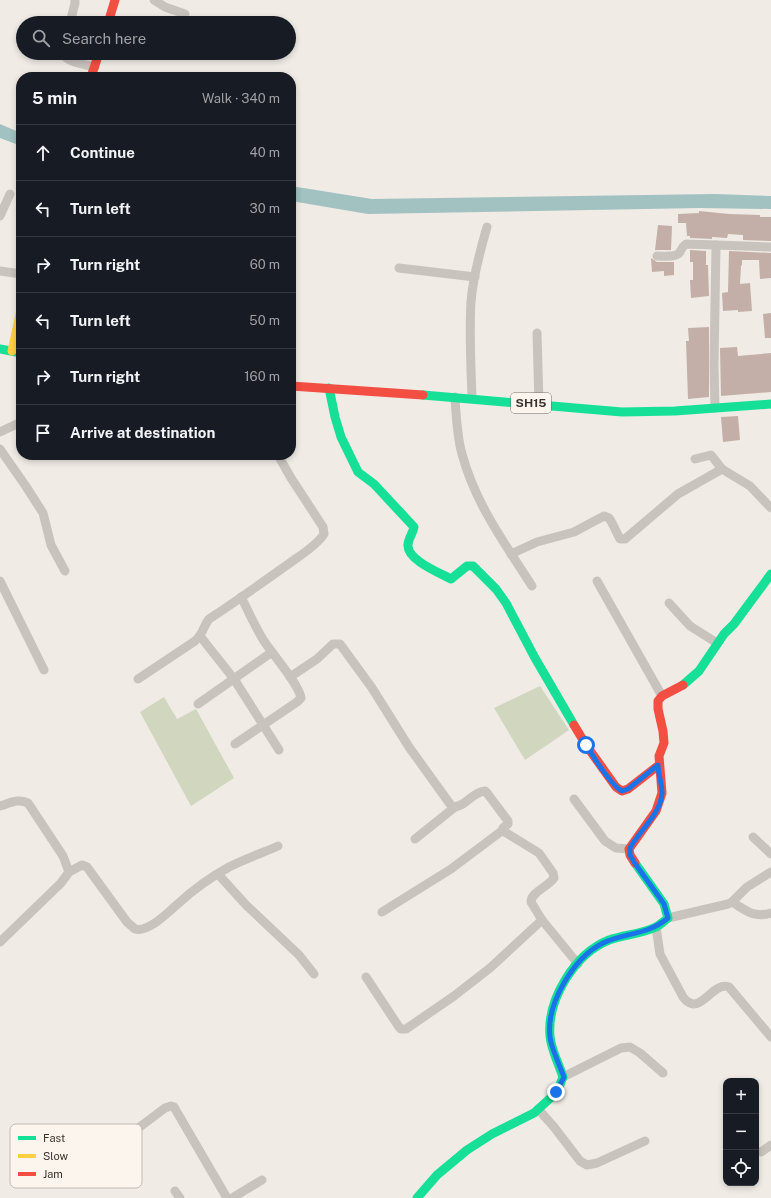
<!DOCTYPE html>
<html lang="en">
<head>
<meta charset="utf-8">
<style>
	:root { --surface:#171b24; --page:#242831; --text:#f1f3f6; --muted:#9ea1a6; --line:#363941 }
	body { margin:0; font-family:"Public Sans",sans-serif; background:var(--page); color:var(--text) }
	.controls { position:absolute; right:12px; bottom:12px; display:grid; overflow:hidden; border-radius:8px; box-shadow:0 2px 6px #0003 }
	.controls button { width:36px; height:36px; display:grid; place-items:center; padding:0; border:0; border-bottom:1px solid var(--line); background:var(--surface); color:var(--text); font:20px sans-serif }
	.stop { position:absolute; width:12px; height:12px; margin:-9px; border:3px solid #1a73e8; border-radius:50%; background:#fff }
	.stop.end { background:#1a73e8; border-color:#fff; box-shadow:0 1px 4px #0008 }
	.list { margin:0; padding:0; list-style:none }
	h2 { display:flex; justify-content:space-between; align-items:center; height:52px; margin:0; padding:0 16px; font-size:17px }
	h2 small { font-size:13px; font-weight:400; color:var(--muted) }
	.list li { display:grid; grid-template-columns:26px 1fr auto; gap:12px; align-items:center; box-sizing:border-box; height:56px; padding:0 16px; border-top:1px solid var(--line) }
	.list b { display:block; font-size:15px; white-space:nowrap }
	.list em { font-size:13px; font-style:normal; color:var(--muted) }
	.icon { flex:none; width:22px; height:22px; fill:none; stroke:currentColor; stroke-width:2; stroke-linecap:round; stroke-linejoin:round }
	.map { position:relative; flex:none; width:771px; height:1198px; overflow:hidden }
	.search { position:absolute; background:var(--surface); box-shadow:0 2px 6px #0003; left:16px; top:16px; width:280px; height:44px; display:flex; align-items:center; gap:10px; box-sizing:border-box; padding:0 14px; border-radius:22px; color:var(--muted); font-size:15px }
	.panel { position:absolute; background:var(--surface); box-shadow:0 2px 6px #0003; left:16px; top:72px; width:280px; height:388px; border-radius:16px }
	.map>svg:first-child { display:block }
	.green { fill:#d1d6bf }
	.water { fill:#a1c2c1 }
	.building { fill:#c3afa7 }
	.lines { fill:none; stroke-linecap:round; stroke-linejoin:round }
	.street { stroke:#c9c3be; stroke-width:9 }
	.fast { stroke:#16e098; stroke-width:9 }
	.slow { stroke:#ffcf43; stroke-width:9 }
	.jam { stroke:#f24e42; stroke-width:9 }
	.route { stroke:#1a73e8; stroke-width:5 }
	.labels { text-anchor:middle; stroke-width:3; stroke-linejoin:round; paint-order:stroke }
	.shield { fill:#fbf5ee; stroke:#756b66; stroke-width:1 }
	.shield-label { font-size:12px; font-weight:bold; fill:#3b302b }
	.key { fill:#fbf5ee; stroke:#c1bab4; stroke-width:1 }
	.key-label { font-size:11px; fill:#3b302b }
</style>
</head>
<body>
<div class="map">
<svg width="771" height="1198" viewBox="0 0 771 1198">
	<rect width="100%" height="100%" fill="#f0ebe5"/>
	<g class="green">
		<path d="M 540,686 L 569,730 L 525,760 L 494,708 Z"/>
		<path d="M 164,697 L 177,719 L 196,709 L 234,778 L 191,806 L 140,712 Z"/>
	</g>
	<g class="water">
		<path d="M 0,124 L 21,133 L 21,146 L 0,138 Z"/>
		<path d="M 291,186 L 372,199 L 715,194 L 771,196 L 771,209 L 700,208 L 368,214 L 291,201 Z"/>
	</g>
	<g class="building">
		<path d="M 699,211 L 729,214 L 760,215 L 760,217 L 771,217 L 771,241 L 743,240 L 743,235 L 728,234 L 727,238 L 712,237 L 712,239 L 690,238 L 690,236 L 687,236 L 686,223 L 678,223 L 678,214 L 699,213 Z"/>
		<path d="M 658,225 L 672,226 L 671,250 L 655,250 Z"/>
		<path d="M 690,250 L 706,251 L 706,265 L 708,265 L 709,296 L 691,298 L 690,280 L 693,280 L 693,262 L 690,262 Z"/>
		<path d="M 729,251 L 771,253 L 771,278 L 760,279 L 759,260 L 742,260 L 742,265 L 741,266 L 740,284 L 750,283 L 752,311 L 738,312 L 738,310 L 723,311 L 722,293 L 728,292 Z"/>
		<path d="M 651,258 L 657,262 L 674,262 L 674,275 L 664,276 L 664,271 L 652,272 Z"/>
		<path d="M 771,313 L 771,338 L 765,338 L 763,314 Z"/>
		<path d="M 709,327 L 709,397 L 688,399 L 686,341 L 689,341 L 688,328 Z"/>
		<path d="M 737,347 L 738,356 L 771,353 L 771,392 L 721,396 L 720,348 Z"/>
		<path d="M 738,416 L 740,440 L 723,442 L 721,417 Z"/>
	</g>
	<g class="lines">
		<g class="street">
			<path d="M 154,0 L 165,7 L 185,14"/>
			<path d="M 70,23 L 75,3 L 75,0"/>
			<path d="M 63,53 C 66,63 85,64 95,67"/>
			<path d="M 0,216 L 10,194"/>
			<path d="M 657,256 C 663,256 676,258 680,252 C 682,248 682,247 686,244 L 716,245"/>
			<path d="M 399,268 L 475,277"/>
			<path d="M 0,271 L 21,274"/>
			<path d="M 537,333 L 539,404"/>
			<path d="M 455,397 C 456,416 457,436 462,454 C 475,503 505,544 532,586"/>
			<path d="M 472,398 C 471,366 469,334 471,302 C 473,276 480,251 487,227"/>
			<path d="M 715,408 L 714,366 L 716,245 L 771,247"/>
			<path d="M 0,432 L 21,422"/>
			<path d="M 0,449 L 25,485 L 43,513 L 51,545 L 65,571"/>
			<path d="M 695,459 L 711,455 L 722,469 L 750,486 L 771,508"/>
			<path d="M 511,554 L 537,542 L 574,532 L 604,516 L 609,518 L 611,521 L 620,539 L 625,539 L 678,494 L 722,469"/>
			<path d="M 0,581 L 44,670"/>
			<path d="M 597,581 L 662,696"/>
			<path d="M 669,603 L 690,626 L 717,643"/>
			<path d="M 200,636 L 234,679 L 279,750"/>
			<path d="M 290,677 L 317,659 L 333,644 L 340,644 L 372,688 L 409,747 L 450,804 L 453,807 C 466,807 472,792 485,791 L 487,793 L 508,821 L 508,824 L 503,828 L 503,831 L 539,853 L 553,873 L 554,878 C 548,887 531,892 531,902 L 542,920 L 578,964"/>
			<path d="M 138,679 L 195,641 C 204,633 203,626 209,619 C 238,600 266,580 294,560 C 304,553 318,544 324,534 L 323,527 L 291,478 L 278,455"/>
			<path d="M 198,704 L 272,652"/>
			<path d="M 235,744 L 297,702 L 301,698 C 299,684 273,655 264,641 C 255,627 249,612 241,597"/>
			<path d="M 574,799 L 605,841 L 616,848 L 629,849"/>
			<path d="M 0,806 C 10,803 19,798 28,803 L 63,856 L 69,872 L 61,883 L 0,942"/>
			<path d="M 753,837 L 771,854"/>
			<path d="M 415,839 L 455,807"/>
			<path d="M 69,872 L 82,865 L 87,867 L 127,922 L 135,929 C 149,933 169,911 179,903 C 194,889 211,877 229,867 C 245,859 262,853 278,846"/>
			<path d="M 218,874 L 246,905 L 299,955 L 314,974"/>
			<path d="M 732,902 C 747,911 753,918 771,913"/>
			<path d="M 382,912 L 451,869 L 503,830"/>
			<path d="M 668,918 L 728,904 L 732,902 L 747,887 L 771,872"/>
			<path d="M 656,927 L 660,954 L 683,997 C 700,1019 711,981 729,987 L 771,1037"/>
			<path d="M 366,977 L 399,1027 L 401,1029 L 406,1029 L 454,996 L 490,968 L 542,920"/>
			<path d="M 563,1077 L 621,1048 L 630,1047 L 640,1053 L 663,1073"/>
			<path d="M 538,1109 L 554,1127 L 580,1161 L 587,1165 L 597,1163 L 645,1141"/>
			<path d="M 117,1144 L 165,1108 L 171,1106 L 174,1107 L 227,1198"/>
			<path d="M 761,1152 L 771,1145"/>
			<path d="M 175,1191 L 180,1198"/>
			<path d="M 232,1198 L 262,1180"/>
		</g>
		<g class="fast">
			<path d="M 0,349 L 21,353"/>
			<path d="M 329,388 L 335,417 L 341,437 L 358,472 L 374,484 L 414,527 C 413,533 408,539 408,545 C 407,560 440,573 451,579 L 467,566 L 473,566 L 496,589 L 506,603 L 535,658 L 574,725"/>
			<path d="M 423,395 L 622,412 L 675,411 L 771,404"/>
			<path d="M 683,685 L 699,671 L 724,634 L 734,624 L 771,574"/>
			<path d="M 417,1198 L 437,1175 L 467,1150 L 492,1134 L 534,1113 L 557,1092 L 563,1077 C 559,1064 551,1050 550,1036 C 547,1000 574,954 609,940 C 624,935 641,934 656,927 C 660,925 664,921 668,918 L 664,904 L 635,863"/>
		</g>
		<path class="slow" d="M 12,351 L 21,310"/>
		<g class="jam">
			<path d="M 108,23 L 115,0"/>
			<path d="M 91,77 L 99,53"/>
			<path d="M 291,386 L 423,395"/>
			<path d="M 574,725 L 586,745 L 616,787 L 622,791 L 628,789 L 659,765"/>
			<path d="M 635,863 L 630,855 L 629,849 L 656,811 L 662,793 L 659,756 L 664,743 L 663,731 L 658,709 L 658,701 L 662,696 L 683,685"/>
		</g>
	</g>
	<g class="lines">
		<path class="route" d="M 556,1092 L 564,1077 C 560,1067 551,1047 550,1037 C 546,1004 573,958 603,943 C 626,932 646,936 668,918 L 664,904 L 634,862 L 630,855 L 630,848 C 639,831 661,814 662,793 C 662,783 658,774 658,765 L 628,789 L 622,791 C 611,786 593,756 586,745"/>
	</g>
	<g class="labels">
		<rect class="shield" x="511" y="393" width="40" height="20" rx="3"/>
		<g class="shield-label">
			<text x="531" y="407">SH15</text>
		</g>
	</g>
	<rect x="10" y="1124" width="132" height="64" rx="6" class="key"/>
	<rect x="18" y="1136" width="18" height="4" fill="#16e098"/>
	<rect x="18" y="1154" width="18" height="4" fill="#ffcf43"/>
	<rect x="18" y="1172" width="18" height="4" fill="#f24e42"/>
	<g class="key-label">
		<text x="43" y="1142">Fast</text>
		<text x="43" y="1160">Slow</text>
		<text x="43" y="1178">Jam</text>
	</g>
</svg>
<div class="controls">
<button>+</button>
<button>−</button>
<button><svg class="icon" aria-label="locate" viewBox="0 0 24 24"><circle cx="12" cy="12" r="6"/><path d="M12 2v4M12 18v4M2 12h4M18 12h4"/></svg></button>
</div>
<div class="stop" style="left:586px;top:745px"></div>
<div class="stop end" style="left:556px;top:1092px"></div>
<div class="search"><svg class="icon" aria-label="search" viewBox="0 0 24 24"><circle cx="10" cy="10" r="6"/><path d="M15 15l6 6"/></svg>Search here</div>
<section class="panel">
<h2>5 min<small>Walk · 340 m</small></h2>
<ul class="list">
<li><svg class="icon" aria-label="ahead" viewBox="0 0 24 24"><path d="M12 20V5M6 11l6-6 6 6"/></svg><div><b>Continue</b></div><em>40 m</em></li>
<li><svg class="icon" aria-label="left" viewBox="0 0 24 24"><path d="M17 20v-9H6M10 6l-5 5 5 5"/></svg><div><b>Turn left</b></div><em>30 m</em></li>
<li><svg class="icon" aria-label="right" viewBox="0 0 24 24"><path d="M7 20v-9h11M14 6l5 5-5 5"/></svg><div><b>Turn right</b></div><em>60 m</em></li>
<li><svg class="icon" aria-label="left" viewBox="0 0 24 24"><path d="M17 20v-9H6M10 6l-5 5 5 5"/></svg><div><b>Turn left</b></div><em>50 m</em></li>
<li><svg class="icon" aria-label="right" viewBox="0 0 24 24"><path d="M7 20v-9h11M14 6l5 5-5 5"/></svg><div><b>Turn right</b></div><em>160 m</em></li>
<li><svg class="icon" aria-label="arrive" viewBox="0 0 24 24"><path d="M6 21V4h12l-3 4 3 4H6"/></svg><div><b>Arrive at destination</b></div></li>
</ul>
</section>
</div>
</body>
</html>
